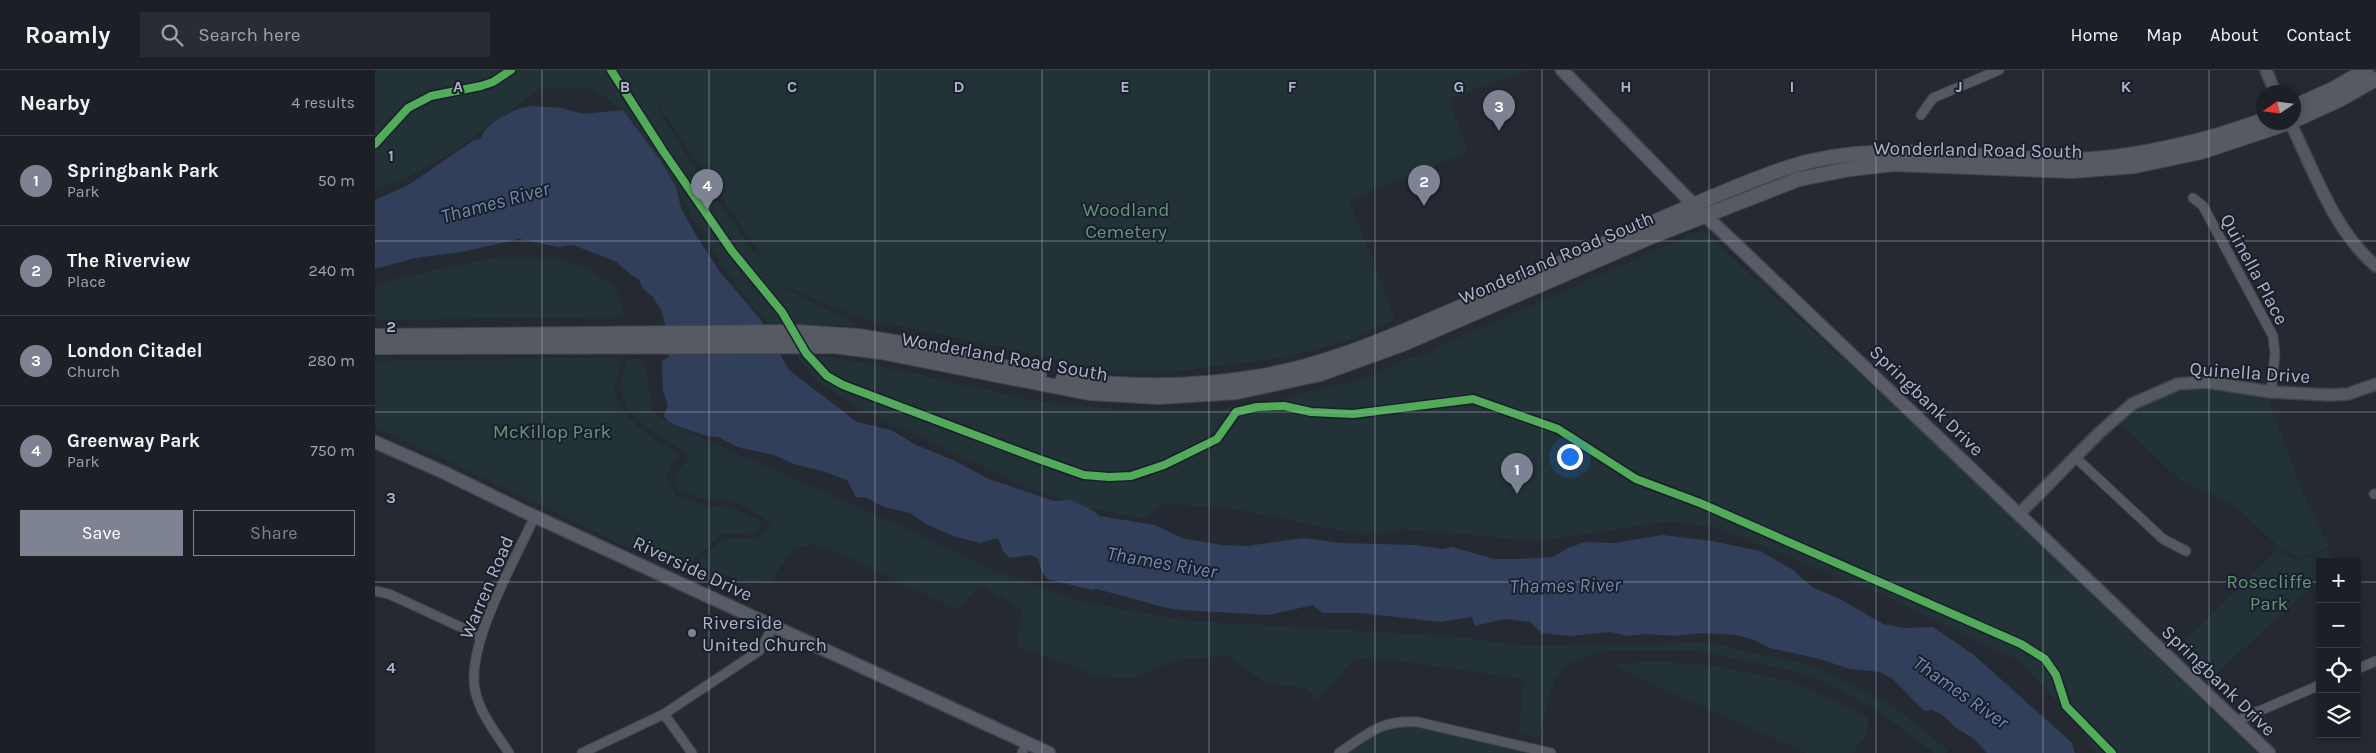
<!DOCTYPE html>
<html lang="en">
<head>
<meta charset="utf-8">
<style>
	:root { --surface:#1c1f26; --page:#292c32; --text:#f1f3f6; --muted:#a0a2a7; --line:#3a3d43; --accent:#7d8392 }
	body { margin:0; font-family:Karla,sans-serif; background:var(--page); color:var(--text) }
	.controls { position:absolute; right:15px; bottom:15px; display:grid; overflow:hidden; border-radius:0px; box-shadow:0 2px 8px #0003 }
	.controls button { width:45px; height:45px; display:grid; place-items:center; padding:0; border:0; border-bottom:1px solid var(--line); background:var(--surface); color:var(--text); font:25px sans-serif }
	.compass { position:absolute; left:1881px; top:15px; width:45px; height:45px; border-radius:50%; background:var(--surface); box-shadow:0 2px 8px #0003; rotate:257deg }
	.you { position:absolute; left:1194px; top:386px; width:18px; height:18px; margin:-12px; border:4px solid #fff; border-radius:50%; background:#1a73e8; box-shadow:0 0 0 8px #1a73e833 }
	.badge { display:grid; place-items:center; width:32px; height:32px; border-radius:50%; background:var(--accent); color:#fff; font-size:16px; font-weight:700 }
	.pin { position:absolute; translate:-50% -41px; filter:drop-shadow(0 1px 2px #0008) }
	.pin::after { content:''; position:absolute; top:26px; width:18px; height:15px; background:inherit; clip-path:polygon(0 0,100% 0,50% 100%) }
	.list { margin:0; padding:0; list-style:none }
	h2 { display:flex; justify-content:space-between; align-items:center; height:65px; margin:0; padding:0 20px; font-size:21px }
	h2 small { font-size:16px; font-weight:400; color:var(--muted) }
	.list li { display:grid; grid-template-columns:32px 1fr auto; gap:15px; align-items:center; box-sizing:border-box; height:90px; padding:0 20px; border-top:1px solid var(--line) }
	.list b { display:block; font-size:19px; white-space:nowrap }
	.list p { margin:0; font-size:16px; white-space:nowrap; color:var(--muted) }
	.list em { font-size:16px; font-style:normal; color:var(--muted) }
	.actions { display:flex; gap:10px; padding:15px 20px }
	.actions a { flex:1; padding:11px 0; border:1px solid var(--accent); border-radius:0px; text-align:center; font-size:18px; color:var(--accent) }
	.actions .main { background:var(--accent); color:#fff }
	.icon { flex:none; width:28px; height:28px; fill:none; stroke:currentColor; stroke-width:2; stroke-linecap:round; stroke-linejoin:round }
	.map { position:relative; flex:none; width:2001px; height:683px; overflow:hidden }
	header { display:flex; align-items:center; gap:30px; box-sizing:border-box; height:70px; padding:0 25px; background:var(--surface); border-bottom:1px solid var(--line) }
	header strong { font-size:24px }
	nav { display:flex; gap:28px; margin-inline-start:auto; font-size:18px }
	.search { width:350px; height:45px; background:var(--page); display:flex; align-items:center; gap:12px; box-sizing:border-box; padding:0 18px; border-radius:0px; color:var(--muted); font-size:19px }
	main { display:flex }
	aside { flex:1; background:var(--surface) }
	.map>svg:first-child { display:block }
	.green { fill:#223237; fill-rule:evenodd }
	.water { fill:#323f5b }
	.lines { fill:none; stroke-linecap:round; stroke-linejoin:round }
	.minor-casing { stroke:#41444b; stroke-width:11 }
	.tertiary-casing { stroke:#41444b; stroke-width:14 }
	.secondary-casing { stroke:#41444b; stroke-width:15 }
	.primary-casing { stroke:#42464f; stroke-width:16 }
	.minor { stroke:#545860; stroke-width:9 }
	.tertiary { stroke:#545860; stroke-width:11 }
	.secondary { stroke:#585c66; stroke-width:12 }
	.primary { stroke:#575a63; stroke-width:14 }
	.cycleway-casing { stroke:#191f2c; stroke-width:11 }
	.cycleway { stroke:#51ab58; stroke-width:8 }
	.grid { fill:none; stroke:#adb4c5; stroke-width:1; stroke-opacity:0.55 }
	.poi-dot { fill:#7d8392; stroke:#191f2c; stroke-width:2 }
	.labels { text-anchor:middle; stroke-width:4; stroke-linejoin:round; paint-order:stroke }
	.street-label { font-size:19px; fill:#adb4c5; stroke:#191f2c }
	.park-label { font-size:19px; fill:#659575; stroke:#191f2c }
	.poi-label { font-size:19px; fill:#adb4c5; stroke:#191f2c; text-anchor:start }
	.water-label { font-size:20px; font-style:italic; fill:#7587ad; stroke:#191f2c }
	.grid-label { font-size:16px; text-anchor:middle; font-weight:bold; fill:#adb4c5; stroke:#191f2c; stroke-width:4; stroke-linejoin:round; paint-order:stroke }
</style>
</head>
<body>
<header>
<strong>Roamly</strong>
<div class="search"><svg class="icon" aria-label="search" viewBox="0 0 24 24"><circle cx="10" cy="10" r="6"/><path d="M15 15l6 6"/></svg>Search here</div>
<nav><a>Home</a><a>Map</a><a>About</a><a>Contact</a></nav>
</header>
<main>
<aside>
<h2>Nearby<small>4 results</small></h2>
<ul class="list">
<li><span class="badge">1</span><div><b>Springbank Park</b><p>Park</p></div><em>50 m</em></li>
<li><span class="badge">2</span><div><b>The Riverview</b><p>Place</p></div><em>240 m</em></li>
<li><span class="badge">3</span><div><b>London Citadel</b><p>Church</p></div><em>280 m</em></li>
<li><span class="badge">4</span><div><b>Greenway Park</b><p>Park</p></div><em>750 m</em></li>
</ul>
<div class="actions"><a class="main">Save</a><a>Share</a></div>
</aside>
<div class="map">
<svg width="2001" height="683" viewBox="0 0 2001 683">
	<rect width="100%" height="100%" fill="#252932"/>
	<g class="green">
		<path d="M 0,0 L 1154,0 L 1074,29 L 1093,82 L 974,130 L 1020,250 L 969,272 L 907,288 L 802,301 L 742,302 L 505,252 L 503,254 L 401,214 L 486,256 L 392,253 L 368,225 L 325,160 L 286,91 L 260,54 L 248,40 L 218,19 L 166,18 L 81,80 L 32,108 L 0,120 ZM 282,34 L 386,185 L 385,185 L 377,180 L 312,86 L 282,37 Z"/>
		<path d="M 1327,160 L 1566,379 L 1881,683 L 1721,683 L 1707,660 L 1646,592 L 1517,529 L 1345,459 L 1297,451 L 1165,471 L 1025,459 C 990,474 912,447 874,442 C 846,437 818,436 790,433 L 769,449 L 712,438 L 646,415 L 486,339 L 441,311 L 420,284 L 440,285 L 491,293 L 662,331 L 762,341 L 826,342 L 912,328 L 994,307 L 1026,291 L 1053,283 L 1060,278 Z"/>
		<path d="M 123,187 L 178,187 L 213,199 L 240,216 L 251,247 L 0,250 L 0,217 L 19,209 Z"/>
		<path d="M 247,287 C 245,297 241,307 240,317 C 238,346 284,374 305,385 L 299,390 L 291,407 L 301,425 L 324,434 L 360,438 L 388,453 L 381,463 L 345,465 L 335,476 L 315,492 L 301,488 L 294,497 L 21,366 L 0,358 L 0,291 Z"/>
		<path d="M 253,288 L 269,289 L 278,342 L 298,355 L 541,463 L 617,500 L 713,533 L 818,551 L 1076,566 L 1155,576 L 1330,572 L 1435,595 L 1521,638 L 1573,680 L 1570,683 L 1559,683 L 1503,641 L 1441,608 L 1392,595 L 1317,580 L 1225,581 L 1192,594 L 1179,611 L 1164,669 L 1143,663 L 1149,609 L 1023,591 L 980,588 L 943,630 L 931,618 L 891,614 L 854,586 L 805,589 L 756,609 L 723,606 L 642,576 L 647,539 L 605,515 L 583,540 L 458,480 L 439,474 L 418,478 L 395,514 L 371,512 L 319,494 L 347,469 L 384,467 L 396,453 L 362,432 L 326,428 L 304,420 L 299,407 L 313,388 L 308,381 L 272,358 L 251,337 L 245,318 Z"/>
		<path d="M 1828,318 L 1892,326 L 1931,430 L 1954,477 L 1925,488 L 1904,477 L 1859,435 L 1805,410 L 1744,352 C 1773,327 1790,322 1828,318 Z"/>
		<path d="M 1955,479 L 1959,492 L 1945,492 L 1945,509 L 1832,612 L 1800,580 L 1902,480 L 1925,490 Z"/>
		<path d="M 1278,591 L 1335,595 L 1419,612 L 1492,647 C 1497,663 1486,671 1477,683 L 1431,683 L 1235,595 Z"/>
		<path d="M 1034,655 L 1162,683 L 972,683 C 994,668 1007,658 1034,655 Z"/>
	</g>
	<path class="water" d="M 155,36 L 187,38 L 208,44 L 248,40 L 286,91 L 301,117 L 306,138 L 321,165 L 345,202 L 385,249 L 414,300 L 482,352 L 516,360 L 541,375 L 578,390 L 614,409 L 679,431 L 696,430 L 719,441 L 724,446 L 780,455 L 807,468 L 846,475 L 872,476 L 929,468 L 966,473 L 1041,475 L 1066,479 L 1077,477 L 1119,489 L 1144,489 L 1178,487 L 1193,478 L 1210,472 L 1239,473 L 1288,465 L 1337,471 L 1385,481 L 1418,500 L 1437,517 L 1465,529 L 1508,554 L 1530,558 L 1558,557 L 1599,585 L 1697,673 L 1700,683 L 1612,683 L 1599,669 L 1580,657 L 1566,644 L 1557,640 L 1549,641 L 1519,610 L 1505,602 L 1475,599 L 1445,589 L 1395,578 L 1379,570 L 1362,565 L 1327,563 L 1299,566 L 1271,564 L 1253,566 L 1236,562 L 1195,566 L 1167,563 L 1155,552 L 1130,549 L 1100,556 L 1097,547 L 1066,552 L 984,543 L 947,543 L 938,535 L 894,545 L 806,540 L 792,538 L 722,519 L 717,520 L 672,509 L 667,502 L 663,489 L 656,485 L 634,488 L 628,481 L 623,468 L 605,473 L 581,467 L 553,455 L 535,443 L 509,437 L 492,428 L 481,427 L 472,410 L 447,401 L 419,394 L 399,385 L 362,377 L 343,367 L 332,366 L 302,356 L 294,352 L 289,346 L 293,335 L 288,321 L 287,291 L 294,287 L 292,260 L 286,240 L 278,227 L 269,220 L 264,210 L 255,204 L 240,191 L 198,175 L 183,177 L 144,169 L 87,182 L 40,188 L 0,199 L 0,130 L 35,114 L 99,70 L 106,69 C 110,52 140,39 155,36 Z"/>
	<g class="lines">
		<defs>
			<g id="minor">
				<path d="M 1546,45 L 1558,28 L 1624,0"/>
				<path d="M 1818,128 L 1828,136 L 1898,266 L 1900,284 L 1896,322"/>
				<path d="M 1700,387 L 1788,469 L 1811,481"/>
				<path d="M 1999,424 L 2001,424"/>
				<path d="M 0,521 L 14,524 L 105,566"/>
				<path d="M 1982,599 L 2001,591"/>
				<path d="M 289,644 L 317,683"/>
				<path d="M 1861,651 L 1945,615"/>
				<path d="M 134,683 C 121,663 105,644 100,620 C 91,574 140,490 160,446"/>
				<path d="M 207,683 L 289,644 L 384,581 L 399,556"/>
				<path d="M 647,683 L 652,673"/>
				<path d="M 964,683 C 994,663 1005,650 1043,652 L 1176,683"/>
			</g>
			<g id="tertiary">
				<path d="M 1891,0 L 1900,22"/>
				<path d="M 1915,52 C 1939,101 1959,161 2001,196"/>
				<path d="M 1644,444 L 1723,364 L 1757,334 L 1803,314 L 1832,312 L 1896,322 L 1955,325 L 1973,324 L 2001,314"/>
			</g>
			<g id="secondary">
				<path d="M 1187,0 L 1309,125 L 1894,683"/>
				<path d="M 0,372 L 68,402 L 150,442 L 674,683"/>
			</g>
			<g id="primary">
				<path d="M 1918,37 L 1958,19 L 1991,0"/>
				<path d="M 1918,51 L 1964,30 L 2001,9"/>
				<path d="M 0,266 L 421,262 L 483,266 L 526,273 L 664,305"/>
				<path d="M 0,277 L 459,276 L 506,282 L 714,323 L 784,327 L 862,322 L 945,304 L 1028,274 L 1278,166 L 1424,109 L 1475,99 L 1519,94 L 1697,101 L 1760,96 L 1826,82 L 1916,52"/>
				<path d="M 688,309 C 750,317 813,318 875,308 C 948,297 1016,267 1083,238 C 1142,212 1202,186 1261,160 C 1297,144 1334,128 1371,113 C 1392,105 1413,96 1436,91 C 1521,72 1607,89 1692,90 C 1752,90 1833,71 1888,50"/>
			</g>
		</defs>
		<use href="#minor" class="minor-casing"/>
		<use href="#tertiary" class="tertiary-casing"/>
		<use href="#secondary" class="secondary-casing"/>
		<use href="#primary" class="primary-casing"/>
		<use href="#minor" class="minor"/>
		<use href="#tertiary" class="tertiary"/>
		<use href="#secondary" class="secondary"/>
		<use href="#primary" class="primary"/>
		<defs>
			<g id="cycleway">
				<path d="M 236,0 L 288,81 L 357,181 L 407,242 L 431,283 L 452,306 L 468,315 L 661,388 L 709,405 L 734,407 L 756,406 L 789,395 L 842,369 L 861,342 L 882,337 L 909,336 L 936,342 L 978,344 L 1098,329 L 1183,359 L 1261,409 L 1325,433 L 1646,574 L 1670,589 L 1681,605 L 1691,636 L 1737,683"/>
				<path d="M 0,74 L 33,38 L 56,26 L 106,16 L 118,12 L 136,0"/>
			</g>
		</defs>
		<use href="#cycleway" class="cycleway-casing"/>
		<use href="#cycleway" class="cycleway"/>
	</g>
	<path class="grid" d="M 167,0 L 167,683M 334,0 L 334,683M 500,0 L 500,683M 667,0 L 667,683M 834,0 L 834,683M 1000,0 L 1000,683M 1167,0 L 1167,683M 1334,0 L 1334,683M 1501,0 L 1501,683M 1668,0 L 1668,683M 1834,0 L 1834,683M 0,171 L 2001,171M 0,342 L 2001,342M 0,512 L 1945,512M 1982,512 L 2001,512"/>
	<circle class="poi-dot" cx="317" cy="563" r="5"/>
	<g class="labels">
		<g class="street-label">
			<text transform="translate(1603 79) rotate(1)" y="7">Wonderland Road South</text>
			<text transform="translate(1181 187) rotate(-23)" y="7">Wonderland Road South</text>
			<text transform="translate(1880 199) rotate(62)" y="7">Quinella Place</text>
			<text transform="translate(630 286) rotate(10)" y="7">Wonderland Road South</text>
			<text transform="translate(1875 302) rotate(4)" y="7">Quinella Drive</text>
			<text transform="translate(1552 330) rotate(44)" y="7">Springbank Drive</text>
			<text transform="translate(318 498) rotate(25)" y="7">Riverside Drive</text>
			<text transform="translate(111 517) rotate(-67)" y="7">Warren Road</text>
			<text transform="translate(1844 610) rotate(44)" y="7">Springbank Drive</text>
		</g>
		<g class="park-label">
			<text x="751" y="146">Woodland<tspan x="751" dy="22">Cemetery</tspan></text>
			<text x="177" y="368">McKillop Park</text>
			<text x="1894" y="518">Rosecliffe<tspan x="1894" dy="22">Park</tspan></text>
		</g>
		<g class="poi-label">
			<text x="327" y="559">Riverside<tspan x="327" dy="22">United Church</tspan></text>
		</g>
		<g class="water-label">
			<text transform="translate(120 132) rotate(-15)" y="7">Thames River</text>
			<text transform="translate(787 492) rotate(10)" y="7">Thames River</text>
			<text transform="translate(1190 515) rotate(-1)" y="7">Thames River</text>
			<text transform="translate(1586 622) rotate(35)" y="7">Thames River</text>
		</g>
	</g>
	<g class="grid-label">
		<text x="83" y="22">A</text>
		<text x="250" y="22">B</text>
		<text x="417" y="22">C</text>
		<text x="584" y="22">D</text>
		<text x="750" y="22">E</text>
		<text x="917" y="22">F</text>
		<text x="1084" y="22">G</text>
		<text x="1251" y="22">H</text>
		<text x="1417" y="22">I</text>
		<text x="1584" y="22">J</text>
		<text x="1751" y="22">K</text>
		<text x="16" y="91">1</text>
		<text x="16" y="262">2</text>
		<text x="16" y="433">3</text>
		<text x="16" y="603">4</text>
	</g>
</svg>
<div class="controls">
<button>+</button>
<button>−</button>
<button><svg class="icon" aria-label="locate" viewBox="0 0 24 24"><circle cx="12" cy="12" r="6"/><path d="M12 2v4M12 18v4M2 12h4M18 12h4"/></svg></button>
<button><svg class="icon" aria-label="layers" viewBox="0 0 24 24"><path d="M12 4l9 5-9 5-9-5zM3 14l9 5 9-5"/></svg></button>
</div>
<svg class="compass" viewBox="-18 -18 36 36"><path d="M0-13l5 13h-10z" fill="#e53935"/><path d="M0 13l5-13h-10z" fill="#a0a2a7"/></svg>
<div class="you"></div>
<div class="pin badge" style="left:1142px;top:424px">1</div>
<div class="pin badge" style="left:1049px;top:136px">2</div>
<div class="pin badge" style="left:1124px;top:61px">3</div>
<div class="pin badge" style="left:332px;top:140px">4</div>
</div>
</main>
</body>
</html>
